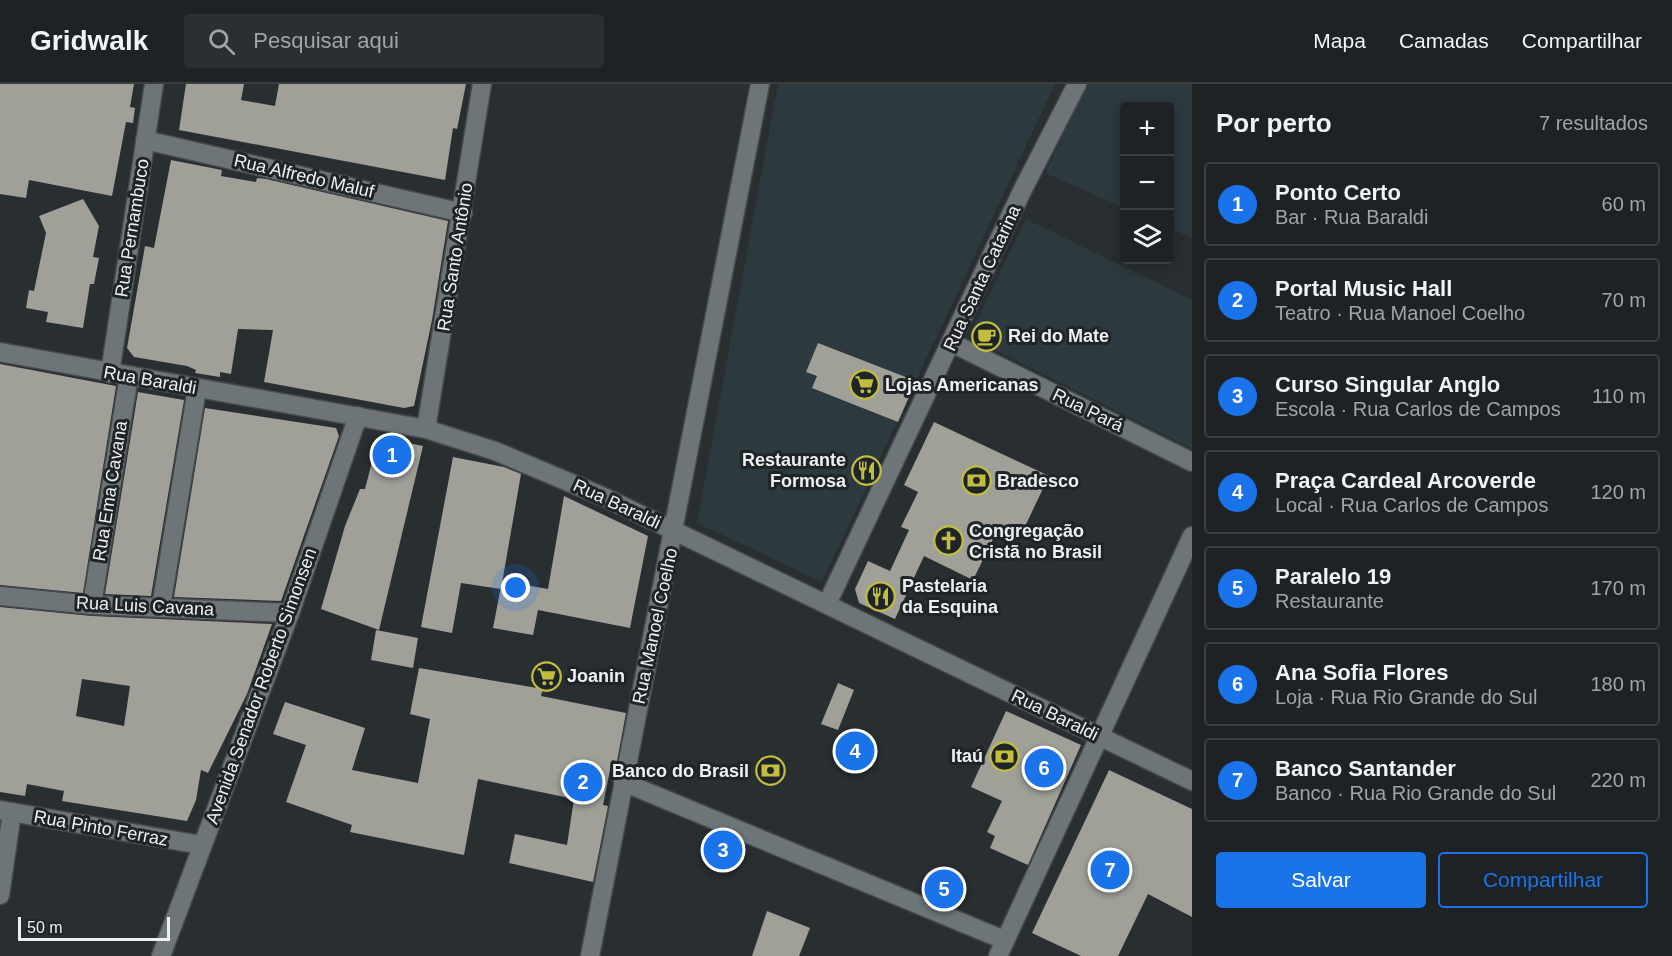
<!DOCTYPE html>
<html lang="pt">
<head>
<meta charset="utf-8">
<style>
	:root { --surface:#1f2225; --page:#2c2f32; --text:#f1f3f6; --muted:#a1a4a7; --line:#3c3f42; --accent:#1a73e8 }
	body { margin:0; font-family:Helvetica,sans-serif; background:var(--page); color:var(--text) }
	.controls { position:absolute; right:18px; top:18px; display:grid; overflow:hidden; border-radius:6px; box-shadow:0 3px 15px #0003 }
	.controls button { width:54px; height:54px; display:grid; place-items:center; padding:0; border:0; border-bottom:2px solid var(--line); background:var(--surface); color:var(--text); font:30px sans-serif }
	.scale { position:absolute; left:18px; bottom:15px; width:152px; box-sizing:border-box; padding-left:6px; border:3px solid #ecf0f2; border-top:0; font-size:16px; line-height:21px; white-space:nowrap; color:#ecf0f2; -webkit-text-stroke:4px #1f2427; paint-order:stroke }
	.you { position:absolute; left:516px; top:504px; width:21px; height:21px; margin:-15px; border:4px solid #fff; border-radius:50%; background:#1a73e8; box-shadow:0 0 0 9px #1a73e833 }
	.badge { display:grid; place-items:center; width:39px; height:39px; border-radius:50%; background:var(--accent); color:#fff; font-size:20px; font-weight:700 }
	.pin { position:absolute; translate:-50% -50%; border:3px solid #fff; box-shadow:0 2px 6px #0006 }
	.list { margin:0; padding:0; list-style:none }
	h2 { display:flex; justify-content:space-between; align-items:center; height:78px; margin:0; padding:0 24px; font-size:26px }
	h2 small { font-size:20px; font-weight:400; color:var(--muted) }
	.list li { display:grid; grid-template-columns:39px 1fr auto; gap:18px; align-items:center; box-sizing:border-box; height:84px; margin:0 12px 12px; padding:0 12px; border:2px solid var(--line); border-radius:6px }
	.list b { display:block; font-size:22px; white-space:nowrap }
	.list p { margin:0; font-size:20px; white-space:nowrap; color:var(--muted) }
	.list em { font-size:20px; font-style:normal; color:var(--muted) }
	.actions { display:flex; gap:12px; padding:18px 24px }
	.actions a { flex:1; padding:14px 0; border:2px solid var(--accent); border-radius:6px; text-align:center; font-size:21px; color:var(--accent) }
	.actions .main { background:var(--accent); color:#fff }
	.icon { flex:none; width:33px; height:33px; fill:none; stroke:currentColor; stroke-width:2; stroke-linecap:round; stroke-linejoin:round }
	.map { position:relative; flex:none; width:1192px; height:872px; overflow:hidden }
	header { display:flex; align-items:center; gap:36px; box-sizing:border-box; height:84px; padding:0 30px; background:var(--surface); border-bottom:2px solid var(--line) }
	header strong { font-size:28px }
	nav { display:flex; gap:33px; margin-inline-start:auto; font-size:21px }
	.search { width:420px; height:54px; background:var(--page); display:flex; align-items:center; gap:15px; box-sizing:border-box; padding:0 21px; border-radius:6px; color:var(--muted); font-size:22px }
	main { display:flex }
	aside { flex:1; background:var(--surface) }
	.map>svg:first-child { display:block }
	.built { fill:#2c393f }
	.building { fill:#a0a099; fill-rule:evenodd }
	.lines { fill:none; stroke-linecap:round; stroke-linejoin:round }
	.street-casing { stroke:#464a4d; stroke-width:21 }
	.secondary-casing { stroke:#464a4d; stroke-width:21 }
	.street { stroke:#6e7579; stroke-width:18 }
	.secondary { stroke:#6e7579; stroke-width:18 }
	.labels { text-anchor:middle; stroke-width:6; stroke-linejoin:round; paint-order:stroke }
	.street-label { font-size:18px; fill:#ecf0f2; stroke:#1f2427 }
	.poi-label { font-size:18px; font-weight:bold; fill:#ecf0f2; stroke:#1f2427; text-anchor:start }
</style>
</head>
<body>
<header>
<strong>Gridwalk</strong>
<div class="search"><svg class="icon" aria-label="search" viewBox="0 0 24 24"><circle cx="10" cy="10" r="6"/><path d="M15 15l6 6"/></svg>Pesquisar aqui</div>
<nav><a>Mapa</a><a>Camadas</a><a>Compartilhar</a></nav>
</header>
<main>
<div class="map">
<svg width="1192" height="872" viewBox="0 0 1192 872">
	<rect width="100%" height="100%" fill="#292e31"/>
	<g class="built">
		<path d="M 778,0 L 1055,0 L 822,498 L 697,439 Z"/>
		<path d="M 1087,0 L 1192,0 L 1192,154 L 1170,144 L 1170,22 L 1124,22 L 1124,124 L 1045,89 Z"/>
		<path d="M 1026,135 L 1192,216 L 1192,365 L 969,253 Z"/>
	</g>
	<g class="building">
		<path d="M 0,0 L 134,0 L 130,23 L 135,24 L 133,39 L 126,38 L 112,112 L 29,96 L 26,114 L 0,110 Z"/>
		<path d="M 186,0 L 244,0 L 241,16 L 275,22 L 279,0 L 466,0 L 457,45 L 453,44 L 445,96 L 179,46 Z"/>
		<path d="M 171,76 L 222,86 L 221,92 L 256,98 L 257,94 L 266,95 L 448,137 L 432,236 L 414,322 L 404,324 L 264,298 L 273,246 L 238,245 L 231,290 L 220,288 L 220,293 L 195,289 L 196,286 L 187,282 L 134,273 L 127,264 L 145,162 L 154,164 Z"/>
		<path d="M 83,115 L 99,142 L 93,173 L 99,174 L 94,200 L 90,200 L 83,244 L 46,238 L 48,228 L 26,224 L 29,206 L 34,207 L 46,149 L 39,132 Z"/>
		<path d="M 818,259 L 916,297 L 898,338 L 812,304 L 817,292 L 806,288 Z"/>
		<path d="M 0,280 L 116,302 L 83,509 L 0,501 Z"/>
		<path d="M 138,308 L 184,316 L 151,512 L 105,510 Z"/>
		<path d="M 205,324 L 336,344 L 339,352 L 281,517 L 174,513 Z"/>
		<path d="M 934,338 L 1049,392 L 1019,455 L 998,445 L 973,496 L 924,472 L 895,535 L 859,519 L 855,505 L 868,477 L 890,487 L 909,446 L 901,443 L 918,408 L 904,401 Z"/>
		<path d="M 399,357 L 423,362 L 379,546 L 321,525 L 345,442 L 360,405 L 365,405 L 374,370 L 381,362 Z"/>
		<path d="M 453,373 L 504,383 L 521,390 L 501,505 L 461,499 L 452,549 L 421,543 Z"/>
		<path d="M 564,412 L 648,452 L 630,544 L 538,526 L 533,551 L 493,544 L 502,497 L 548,505 Z"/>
		<path d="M 0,523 L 92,532 L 272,540 L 247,610 L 208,689 L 201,686 L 196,716 L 187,737 L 62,717 L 64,707 L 27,700 L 25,712 L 0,708 ZM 82,595 L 130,602 L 124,642 L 76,632 Z"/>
		<path d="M 376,546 L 418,554 L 413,584 L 371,576 Z"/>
		<path d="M 419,584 L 543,605 L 541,612 L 626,629 L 617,677 L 612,676 L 603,721 L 608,722 L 593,798 L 509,779 L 515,750 L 567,761 L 574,715 L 478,695 L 464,771 L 350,748 L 352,741 L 286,718 L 306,661 L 273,650 L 285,618 L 365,644 L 352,686 L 418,699 L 430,635 L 410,630 Z"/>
		<path d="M 838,599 L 854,606 L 838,646 L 821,640 Z"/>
		<path d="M 1006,627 L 1081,661 L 1028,781 L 990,764 L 995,752 L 987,748 L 1002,717 L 971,703 Z"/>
		<path d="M 1109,686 L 1192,725 L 1192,833 L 1148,810 L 1118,872 L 1081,872 L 1032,849 Z"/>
		<path d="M 767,827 L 810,844 L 799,872 L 752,872 Z"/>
	</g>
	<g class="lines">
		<defs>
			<g id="street">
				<path d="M 145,56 L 463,129"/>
				<path d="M 952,259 L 1192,378"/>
				<path d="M 0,512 L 92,521 L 290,529"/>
				<path d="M 827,520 L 1022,107 L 1077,0"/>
				<path d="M 92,521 L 129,292"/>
				<path d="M 161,523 L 197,305"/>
				<path d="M 623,698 L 1004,856"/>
				<path d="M 0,726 L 201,761"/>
				<path d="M 0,811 L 12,728"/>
			</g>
			<g id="secondary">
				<path d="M 0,268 L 426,345 L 495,367 L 604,413 L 1192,697"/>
				<path d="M 110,289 L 154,0"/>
				<path d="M 426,345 L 482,0"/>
				<path d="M 161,872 L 290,529 L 358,332"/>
				<path d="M 590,872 L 760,0"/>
				<path d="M 998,872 L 1192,452"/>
			</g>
		</defs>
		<use href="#street" class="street-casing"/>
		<use href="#secondary" class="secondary-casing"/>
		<use href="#street" class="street"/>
		<use href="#secondary" class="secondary"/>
	</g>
	<defs>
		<symbol id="cafe-ring" viewBox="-11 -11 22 22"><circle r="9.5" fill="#1f2427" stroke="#c2bd3f" stroke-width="1.5"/><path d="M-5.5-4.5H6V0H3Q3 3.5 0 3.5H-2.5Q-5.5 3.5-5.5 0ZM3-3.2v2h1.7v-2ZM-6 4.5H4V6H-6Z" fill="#c2bd3f"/></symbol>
		<symbol id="supermarket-ring" viewBox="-11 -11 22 22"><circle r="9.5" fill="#1f2427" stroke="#c2bd3f" stroke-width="1.5"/><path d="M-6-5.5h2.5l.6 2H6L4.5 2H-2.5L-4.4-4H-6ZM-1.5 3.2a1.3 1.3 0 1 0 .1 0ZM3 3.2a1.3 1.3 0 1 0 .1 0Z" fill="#c2bd3f"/></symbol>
		<symbol id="restaurant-ring" viewBox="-11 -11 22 22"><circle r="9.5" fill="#1f2427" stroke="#c2bd3f" stroke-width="1.5"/><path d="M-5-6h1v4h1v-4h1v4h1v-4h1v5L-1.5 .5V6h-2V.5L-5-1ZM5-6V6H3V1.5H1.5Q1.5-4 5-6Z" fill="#c2bd3f"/></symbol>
		<symbol id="bank-ring" viewBox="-11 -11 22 22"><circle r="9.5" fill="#1f2427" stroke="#c2bd3f" stroke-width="1.5"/><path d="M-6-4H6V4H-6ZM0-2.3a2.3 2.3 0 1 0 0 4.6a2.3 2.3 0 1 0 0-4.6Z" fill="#c2bd3f"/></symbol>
		<symbol id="church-ring" viewBox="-11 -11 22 22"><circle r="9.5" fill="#1f2427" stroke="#c2bd3f" stroke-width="1.5"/><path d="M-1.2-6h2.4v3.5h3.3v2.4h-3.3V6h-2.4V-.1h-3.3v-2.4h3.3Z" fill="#c2bd3f"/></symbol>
	</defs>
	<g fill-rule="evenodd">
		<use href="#cafe-ring" x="970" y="236" width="33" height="33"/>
		<use href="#supermarket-ring" x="848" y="284" width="33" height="33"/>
		<use href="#restaurant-ring" x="850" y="370" width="33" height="33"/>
		<use href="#bank-ring" x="960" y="380" width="33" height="33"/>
		<use href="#church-ring" x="932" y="440" width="33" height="33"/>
		<use href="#restaurant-ring" x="864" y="496" width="33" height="33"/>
		<use href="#supermarket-ring" x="530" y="576" width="33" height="33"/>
		<use href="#bank-ring" x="988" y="656" width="33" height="33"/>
		<use href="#bank-ring" x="754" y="670" width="33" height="33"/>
	</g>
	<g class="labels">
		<g class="street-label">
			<text transform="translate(304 92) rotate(13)" y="6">Rua Alfredo Maluf</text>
			<text transform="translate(132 144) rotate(-81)" y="6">Rua Pernambuco</text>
			<text transform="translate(455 173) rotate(-81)" y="6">Rua Santo Antônio</text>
			<text transform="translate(982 194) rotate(-65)" y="6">Rua Santa Catarina</text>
			<text transform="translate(150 296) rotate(10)" y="6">Rua Baraldi</text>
			<text transform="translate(1088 326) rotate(26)" y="6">Rua Pará</text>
			<text transform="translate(110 407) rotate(-81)" y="6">Rua Ema Cavana</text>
			<text transform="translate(617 420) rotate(25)" y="6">Rua Baraldi</text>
			<text transform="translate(145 522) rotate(3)" y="6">Rua Luis Cavana</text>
			<text transform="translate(655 542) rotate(-78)" y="6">Rua Manoel Coelho</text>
			<text transform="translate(261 602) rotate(-70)" y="6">Avenida Senador Roberto Simonsen</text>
			<text transform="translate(1055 631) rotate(26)" y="6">Rua Baraldi</text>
			<text transform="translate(101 744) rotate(10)" y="6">Rua Pinto Ferraz</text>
		</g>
		<g class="poi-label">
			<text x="1008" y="258">Rei do Mate</text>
			<text x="885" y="307">Lojas Americanas</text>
			<text x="846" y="382" text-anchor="end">Restaurante<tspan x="846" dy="21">Formosa</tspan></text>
			<text x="997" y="403">Bradesco</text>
			<text x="969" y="453">Congregação<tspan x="969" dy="21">Cristã no Brasil</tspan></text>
			<text x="902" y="508">Pastelaria<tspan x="902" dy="21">da Esquina</tspan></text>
			<text x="567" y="598">Joanin</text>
			<text x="983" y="678" text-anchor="end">Itaú</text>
			<text x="749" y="693" text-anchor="end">Banco do Brasil</text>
		</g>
	</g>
</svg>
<div class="controls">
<button>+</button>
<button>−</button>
<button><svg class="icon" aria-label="layers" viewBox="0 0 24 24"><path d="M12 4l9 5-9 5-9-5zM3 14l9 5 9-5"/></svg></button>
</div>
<div class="scale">50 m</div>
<div class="you"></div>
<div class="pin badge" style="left:392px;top:371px">1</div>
<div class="pin badge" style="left:583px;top:698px">2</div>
<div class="pin badge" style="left:723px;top:766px">3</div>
<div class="pin badge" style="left:855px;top:667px">4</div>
<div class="pin badge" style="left:944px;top:805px">5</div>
<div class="pin badge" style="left:1044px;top:684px">6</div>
<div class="pin badge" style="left:1110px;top:786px">7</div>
</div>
<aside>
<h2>Por perto<small>7 resultados</small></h2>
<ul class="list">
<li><span class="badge">1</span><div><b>Ponto Certo</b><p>Bar · Rua Baraldi</p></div><em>60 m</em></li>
<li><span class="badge">2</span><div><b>Portal Music Hall</b><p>Teatro · Rua Manoel Coelho</p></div><em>70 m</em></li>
<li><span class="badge">3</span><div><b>Curso Singular Anglo</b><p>Escola · Rua Carlos de Campos</p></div><em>110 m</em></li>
<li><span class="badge">4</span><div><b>Praça Cardeal Arcoverde</b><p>Local · Rua Carlos de Campos</p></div><em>120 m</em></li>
<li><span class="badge">5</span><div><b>Paralelo 19</b><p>Restaurante</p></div><em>170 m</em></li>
<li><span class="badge">6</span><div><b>Ana Sofia Flores</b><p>Loja · Rua Rio Grande do Sul</p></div><em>180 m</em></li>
<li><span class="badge">7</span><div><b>Banco Santander</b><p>Banco · Rua Rio Grande do Sul</p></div><em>220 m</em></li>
</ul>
<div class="actions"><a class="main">Salvar</a><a>Compartilhar</a></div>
</aside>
</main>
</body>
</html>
